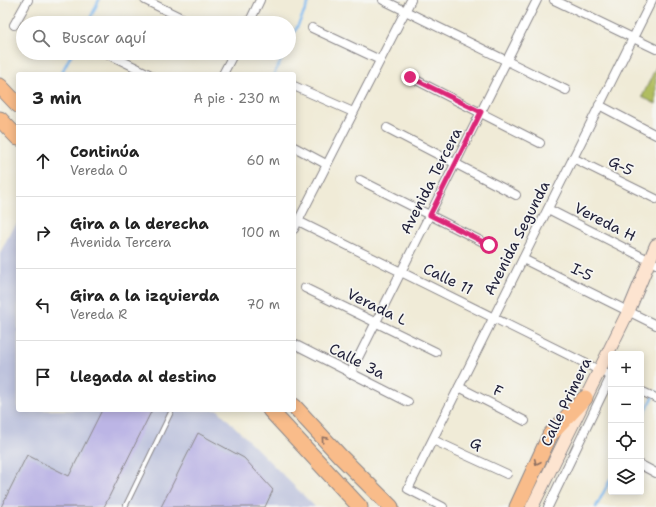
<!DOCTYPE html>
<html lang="es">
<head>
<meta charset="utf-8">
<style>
	:root { --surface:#fff; --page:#f6f6f6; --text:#222; --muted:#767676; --line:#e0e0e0 }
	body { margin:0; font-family:"Shantell Sans",sans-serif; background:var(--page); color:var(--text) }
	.controls { position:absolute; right:12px; bottom:12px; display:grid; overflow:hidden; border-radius:4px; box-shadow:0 2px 10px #0003 }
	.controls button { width:36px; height:36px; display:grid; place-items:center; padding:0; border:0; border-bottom:1px solid var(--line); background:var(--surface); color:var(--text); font:20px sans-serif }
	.stop { position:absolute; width:12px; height:12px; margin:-9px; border:3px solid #db2777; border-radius:50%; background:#fff }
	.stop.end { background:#db2777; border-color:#fff; box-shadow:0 1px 4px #0008 }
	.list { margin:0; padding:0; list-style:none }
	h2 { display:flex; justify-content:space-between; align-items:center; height:52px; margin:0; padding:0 16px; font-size:17px }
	h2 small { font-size:13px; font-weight:400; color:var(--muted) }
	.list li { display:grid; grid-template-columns:26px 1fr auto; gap:12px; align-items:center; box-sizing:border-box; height:72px; padding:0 16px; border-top:1px solid var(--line) }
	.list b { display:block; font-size:15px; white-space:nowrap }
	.list p { margin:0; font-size:13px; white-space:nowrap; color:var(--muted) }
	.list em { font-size:13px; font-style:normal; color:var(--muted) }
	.icon { flex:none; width:22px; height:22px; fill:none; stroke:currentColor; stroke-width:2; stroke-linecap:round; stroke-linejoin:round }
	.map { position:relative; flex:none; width:656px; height:507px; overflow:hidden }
	.search { position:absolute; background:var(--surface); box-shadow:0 2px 10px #0003; left:16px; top:16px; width:280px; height:44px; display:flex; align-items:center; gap:10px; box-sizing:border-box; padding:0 14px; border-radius:22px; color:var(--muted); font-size:15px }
	.panel { position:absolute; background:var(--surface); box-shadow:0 2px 10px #0003; left:16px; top:72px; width:280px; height:340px; border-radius:4px }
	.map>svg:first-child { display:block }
	.industrial { fill:#bec3dd }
	.green { fill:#b0bd5f; stroke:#69704d }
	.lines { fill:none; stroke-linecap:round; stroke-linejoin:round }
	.stream { stroke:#80bbf2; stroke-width:2.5 }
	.building { fill:#bcb5e5 }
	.lane-casing { stroke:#898689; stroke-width:6 }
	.street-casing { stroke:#898689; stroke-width:10 }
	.secondary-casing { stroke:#898689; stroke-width:14 }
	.highway-casing { stroke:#898689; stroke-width:17 }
	.lane { stroke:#fff; stroke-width:4 }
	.street { stroke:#fff; stroke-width:8 }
	.secondary { stroke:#fde4d0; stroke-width:12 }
	.highway { stroke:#f9bc8a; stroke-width:15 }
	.oneway { stroke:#8e6f62 }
	.route { stroke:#db2777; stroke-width:5 }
	.labels { text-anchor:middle; stroke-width:3.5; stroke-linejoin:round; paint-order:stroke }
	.street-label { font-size:15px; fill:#22223b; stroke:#f6f6f2 }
</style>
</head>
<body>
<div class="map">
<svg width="656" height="507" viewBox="0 0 656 507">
	<rect width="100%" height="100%" fill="#f6f6f2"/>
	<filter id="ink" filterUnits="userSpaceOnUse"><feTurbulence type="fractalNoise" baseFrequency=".025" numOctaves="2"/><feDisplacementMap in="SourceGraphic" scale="8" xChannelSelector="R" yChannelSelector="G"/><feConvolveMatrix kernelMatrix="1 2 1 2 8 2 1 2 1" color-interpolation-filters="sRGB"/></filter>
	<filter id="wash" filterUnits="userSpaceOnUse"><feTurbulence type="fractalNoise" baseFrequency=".012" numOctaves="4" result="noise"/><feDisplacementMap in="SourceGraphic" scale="16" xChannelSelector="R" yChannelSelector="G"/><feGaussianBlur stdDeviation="0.9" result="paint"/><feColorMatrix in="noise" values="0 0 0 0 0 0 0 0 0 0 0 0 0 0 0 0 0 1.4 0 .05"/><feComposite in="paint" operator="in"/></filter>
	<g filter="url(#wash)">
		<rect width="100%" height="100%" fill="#f0ebd7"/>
		<path class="industrial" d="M 18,223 L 18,410 L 218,410 L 315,507 L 0,507 L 0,253 L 12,229 Z"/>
		<path class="green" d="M 656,67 L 656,104 L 642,97 Z"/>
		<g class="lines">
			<g class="stream">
				<path d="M 88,23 L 99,0"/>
				<path d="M 289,44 L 310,0"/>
				<path d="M 61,74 L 72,53"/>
				<path d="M 274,74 L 285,53"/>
				<path d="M 641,420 L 656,392"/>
				<path d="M 596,507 L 611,478"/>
			</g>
		</g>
		<g id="blocks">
			<g class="building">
				<path d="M 102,410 L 152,410 L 104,507 L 1,507 L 27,455 L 69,476 Z"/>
				<path d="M 198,433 L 244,458 L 273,490 L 265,507 L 161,507 Z"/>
			</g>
		</g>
	</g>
	<g filter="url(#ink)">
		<use href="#blocks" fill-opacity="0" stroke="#898689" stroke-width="1"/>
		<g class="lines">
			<defs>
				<path id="lane" d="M 125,507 L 172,410"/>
				<g id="street">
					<path d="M 145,0 L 192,23"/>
					<path d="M 383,0 L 566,90"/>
					<path d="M 554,0 L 656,49"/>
					<path d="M 249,23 L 260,0"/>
					<path d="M 14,25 L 28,0"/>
					<path d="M 312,28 L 380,60"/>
					<path d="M 106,53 L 149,74"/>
					<path d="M 223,74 L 234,53"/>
					<path d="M 410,77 L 540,143"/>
					<path d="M 294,86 L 353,112"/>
					<path d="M 599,105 L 656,135"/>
					<path d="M 387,128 L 516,195"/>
					<path d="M 294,147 L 326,164"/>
					<path d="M 573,158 L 656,199"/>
					<path d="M 360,180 L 489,245"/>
					<path d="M 548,209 L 656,264"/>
					<path d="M 294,219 L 611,376"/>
					<path d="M 294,229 L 411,0"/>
					<path d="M 523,259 L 656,325"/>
					<path d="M 305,288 L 436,352"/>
					<path d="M 294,344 L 408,402"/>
					<path d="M 350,374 L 537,0"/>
					<path d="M 459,387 L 525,421"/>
					<path d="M 641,391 L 656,398"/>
					<path d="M 433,440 L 507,474"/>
					<path d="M 641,465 L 656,473"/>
					<path d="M 443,507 L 408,489 L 652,0"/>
					<path d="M 548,507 L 611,376"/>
				</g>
				<path id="secondary" d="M 532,507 L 629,310 L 656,245"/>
				<g id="highway">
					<path d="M 0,86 L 18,105"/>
					<path d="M 0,119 L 18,138"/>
					<path d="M 294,406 L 340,456 L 391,507"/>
					<path d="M 270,410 L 360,507"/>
					<path d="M 517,507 L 550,435 L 585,398"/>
				</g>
			</defs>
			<use href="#lane" class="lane-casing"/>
			<use href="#street" class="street-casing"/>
			<use href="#secondary" class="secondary-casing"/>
			<use href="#highway" class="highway-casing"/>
			<use href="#lane" class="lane"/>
			<use href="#street" class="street"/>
			<use href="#secondary" class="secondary"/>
			<use href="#highway" class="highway"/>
		</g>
		<defs><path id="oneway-chevron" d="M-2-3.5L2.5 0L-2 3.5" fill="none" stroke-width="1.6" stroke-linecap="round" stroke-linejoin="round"/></defs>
		<g class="oneway">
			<use href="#oneway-chevron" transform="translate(324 439) rotate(-132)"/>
			<use href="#oneway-chevron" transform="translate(537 462) rotate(115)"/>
		</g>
	</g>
	<g class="lines" filter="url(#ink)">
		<path class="route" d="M 410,77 L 481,112 L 430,215 L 489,245"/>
	</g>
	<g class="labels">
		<g class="street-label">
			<text transform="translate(621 166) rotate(26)" y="5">G-5</text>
			<text transform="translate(431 181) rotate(-63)" y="5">Avenida Tercera</text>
			<text transform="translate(605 222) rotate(27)" y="5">Vereda H</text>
			<text transform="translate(517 238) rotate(-63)" y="5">Avenida Segunda</text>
			<text transform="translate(582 272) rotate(26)" y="5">I-5</text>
			<text transform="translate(448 279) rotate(26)" y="5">Calle 11</text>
			<text transform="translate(377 307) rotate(26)" y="5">Verada L</text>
			<text transform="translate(357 361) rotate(27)" y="5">Calle 3a</text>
			<text transform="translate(498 391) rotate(27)" y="5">F</text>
			<text transform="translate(566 402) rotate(-64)" y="5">Calle Primera</text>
			<text transform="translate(476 444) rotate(25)" y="5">G</text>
		</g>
	</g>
</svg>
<div class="controls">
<button>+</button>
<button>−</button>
<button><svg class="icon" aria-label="locate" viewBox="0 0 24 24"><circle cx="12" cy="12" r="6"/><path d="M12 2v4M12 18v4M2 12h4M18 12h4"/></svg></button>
<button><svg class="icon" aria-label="layers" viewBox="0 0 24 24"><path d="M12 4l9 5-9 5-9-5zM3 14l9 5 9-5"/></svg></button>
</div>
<div class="stop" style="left:489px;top:245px"></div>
<div class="stop end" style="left:410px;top:77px"></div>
<div class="search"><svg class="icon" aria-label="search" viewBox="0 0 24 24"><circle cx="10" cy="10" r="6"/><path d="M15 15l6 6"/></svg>Buscar aquí</div>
<section class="panel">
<h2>3 min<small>A pie · 230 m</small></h2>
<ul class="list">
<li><svg class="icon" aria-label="ahead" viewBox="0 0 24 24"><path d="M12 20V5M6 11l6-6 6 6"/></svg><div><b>Continúa</b><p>Vereda O</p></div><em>60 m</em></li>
<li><svg class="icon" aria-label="right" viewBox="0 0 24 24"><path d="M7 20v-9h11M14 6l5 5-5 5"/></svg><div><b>Gira a la derecha</b><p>Avenida Tercera</p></div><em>100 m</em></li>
<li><svg class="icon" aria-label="left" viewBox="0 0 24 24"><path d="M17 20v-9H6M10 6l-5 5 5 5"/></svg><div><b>Gira a la izquierda</b><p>Vereda R</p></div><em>70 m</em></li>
<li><svg class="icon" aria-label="arrive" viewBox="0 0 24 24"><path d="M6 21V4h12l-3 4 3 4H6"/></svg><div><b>Llegada al destino</b></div></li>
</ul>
</section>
</div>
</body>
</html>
